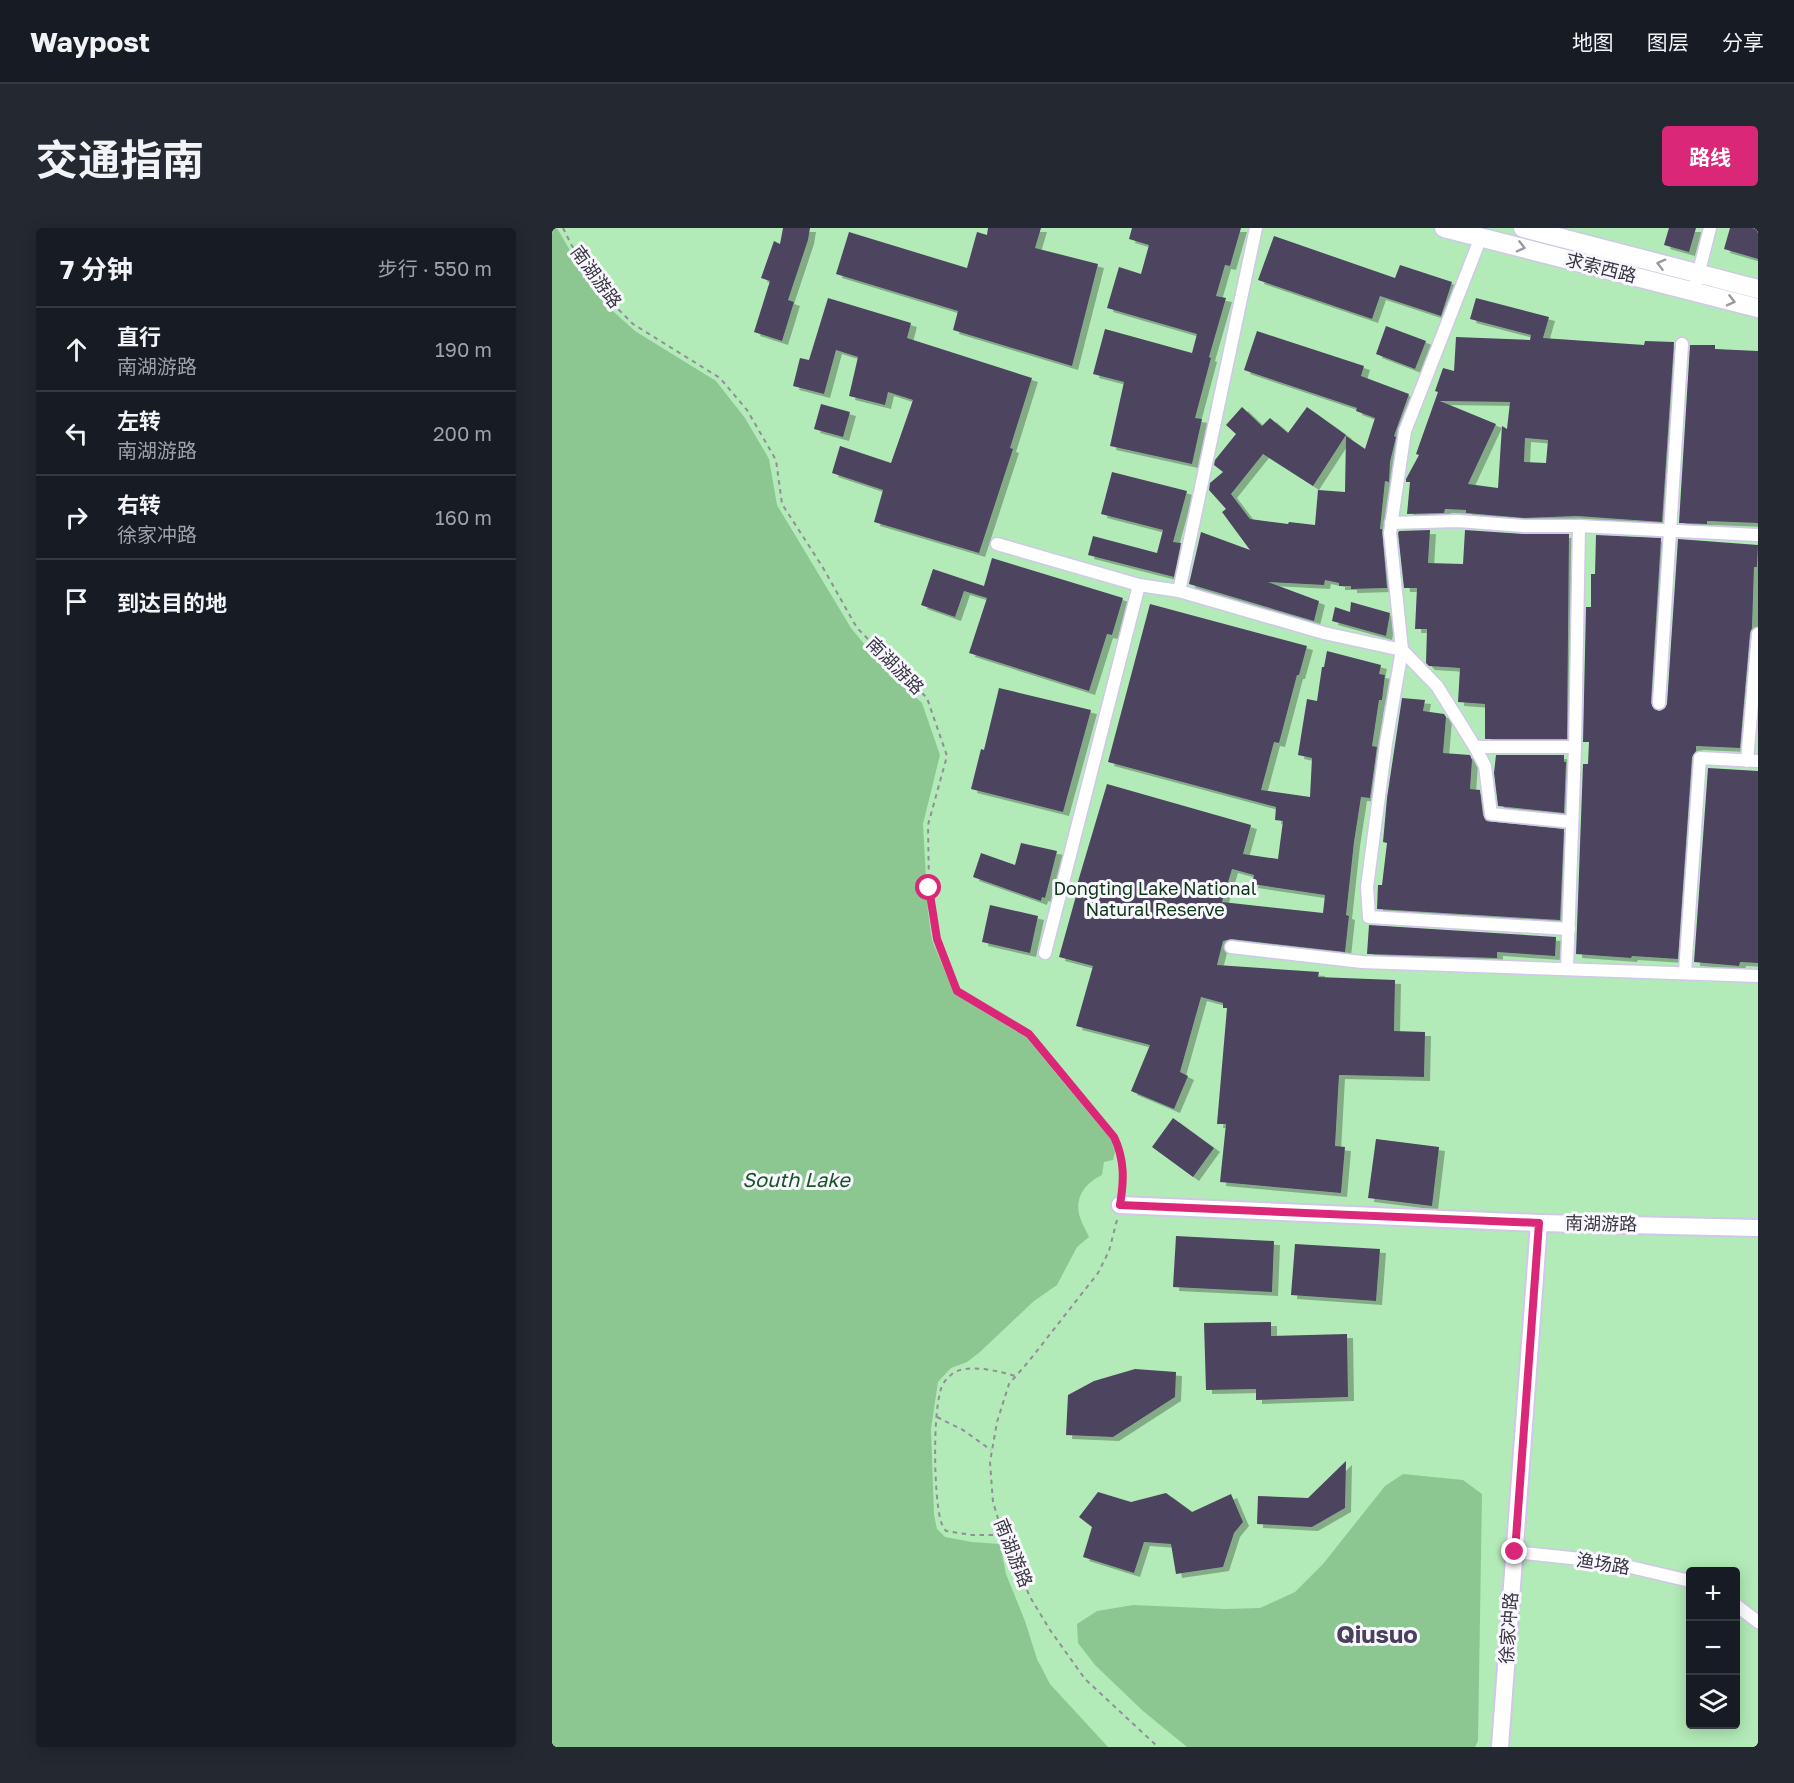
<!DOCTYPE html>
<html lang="zh">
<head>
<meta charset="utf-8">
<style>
	:root { --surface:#171b24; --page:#242831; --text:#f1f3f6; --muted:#9ea1a6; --line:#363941; --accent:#db2777 }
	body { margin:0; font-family:"Golos Text","Noto Sans SC",sans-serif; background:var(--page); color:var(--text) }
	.controls { position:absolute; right:18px; bottom:18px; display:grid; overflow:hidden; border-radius:6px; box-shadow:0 3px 15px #0003 }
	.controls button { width:54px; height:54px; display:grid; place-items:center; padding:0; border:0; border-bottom:2px solid var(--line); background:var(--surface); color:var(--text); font:30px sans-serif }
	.stop { position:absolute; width:18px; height:18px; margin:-14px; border:4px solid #db2777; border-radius:50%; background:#fff }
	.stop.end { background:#db2777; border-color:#fff; box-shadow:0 2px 6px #0008 }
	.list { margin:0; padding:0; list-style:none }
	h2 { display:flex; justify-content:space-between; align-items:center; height:78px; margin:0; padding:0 24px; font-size:26px }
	h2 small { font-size:20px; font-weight:400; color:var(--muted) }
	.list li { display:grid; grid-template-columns:39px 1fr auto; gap:18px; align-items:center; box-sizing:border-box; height:84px; padding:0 24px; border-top:2px solid var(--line) }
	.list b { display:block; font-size:22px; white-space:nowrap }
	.list p { margin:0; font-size:20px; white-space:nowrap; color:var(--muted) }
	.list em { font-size:20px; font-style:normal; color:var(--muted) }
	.icon { flex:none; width:33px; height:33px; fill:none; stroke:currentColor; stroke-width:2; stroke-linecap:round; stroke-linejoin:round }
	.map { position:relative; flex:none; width:1206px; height:1519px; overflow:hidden; border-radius:6px }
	header { display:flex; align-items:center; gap:36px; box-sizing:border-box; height:84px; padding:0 30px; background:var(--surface); border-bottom:2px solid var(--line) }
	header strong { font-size:28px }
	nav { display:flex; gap:33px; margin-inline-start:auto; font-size:21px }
	.intro { display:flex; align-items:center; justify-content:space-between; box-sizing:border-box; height:144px; padding:0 36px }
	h1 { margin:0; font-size:42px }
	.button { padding:15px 27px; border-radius:6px; background:var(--accent); color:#fff; font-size:21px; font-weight:700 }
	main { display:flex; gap:36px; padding:0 36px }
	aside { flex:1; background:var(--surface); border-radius:6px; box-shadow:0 3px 15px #0003 }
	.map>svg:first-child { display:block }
	.green { fill:#b2ebb7; fill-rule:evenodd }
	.water { fill:#8cc792 }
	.building { fill:#4d4461; fill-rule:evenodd; filter:url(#shadow) }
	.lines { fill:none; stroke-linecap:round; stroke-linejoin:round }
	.street-casing { stroke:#d0c7e9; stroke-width:15 }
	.secondary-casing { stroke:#d0c7e9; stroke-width:20 }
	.primary-casing { stroke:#d0c7e9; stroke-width:21 }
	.path { stroke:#918e98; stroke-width:2; stroke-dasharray:4.5 4.5; stroke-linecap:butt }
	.street { stroke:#fff; stroke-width:12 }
	.secondary { stroke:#fff; stroke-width:16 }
	.primary { stroke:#fff; stroke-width:18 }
	.oneway { stroke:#9c9aa0 }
	.route { stroke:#db2777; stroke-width:8 }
	.labels { text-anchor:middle; stroke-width:6; stroke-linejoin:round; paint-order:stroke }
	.street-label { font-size:18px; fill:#393542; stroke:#f9f7fe }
	.park-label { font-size:18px; fill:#0d3816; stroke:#f9f7fe }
	.water-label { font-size:20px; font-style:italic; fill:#175524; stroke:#f9f7fe }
	.district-label { font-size:24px; font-weight:bold; fill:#49405d; stroke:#f9f7fe }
</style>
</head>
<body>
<header>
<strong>Waypost</strong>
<nav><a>地图</a><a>图层</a><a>分享</a></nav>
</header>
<div class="intro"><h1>交通指南</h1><a class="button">路线</a></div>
<main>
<aside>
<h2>7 分钟<small>步行 · 550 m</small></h2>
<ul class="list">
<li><svg class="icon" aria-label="ahead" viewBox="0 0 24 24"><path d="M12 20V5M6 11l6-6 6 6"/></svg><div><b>直行</b><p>南湖游路</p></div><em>190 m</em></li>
<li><svg class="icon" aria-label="left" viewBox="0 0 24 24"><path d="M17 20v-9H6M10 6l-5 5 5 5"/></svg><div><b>左转</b><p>南湖游路</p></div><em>200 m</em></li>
<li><svg class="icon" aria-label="right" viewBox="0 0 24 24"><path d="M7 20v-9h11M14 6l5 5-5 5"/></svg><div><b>右转</b><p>徐家冲路</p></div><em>160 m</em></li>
<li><svg class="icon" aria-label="arrive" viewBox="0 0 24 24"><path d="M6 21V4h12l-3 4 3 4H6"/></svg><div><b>到达目的地</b></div></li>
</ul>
</aside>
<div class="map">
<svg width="1206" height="1519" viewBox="0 0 1206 1519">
	<defs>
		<filter id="shadow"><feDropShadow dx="6" dy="4" stdDeviation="0" flood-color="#0004"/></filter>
	</defs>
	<rect width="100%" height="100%" fill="#f9f7fe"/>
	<path class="green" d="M 0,0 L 1206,0 L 1206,1519 L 0,1519 ZM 1138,1344 L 1184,1344 L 1184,1496 L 1138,1496 Z"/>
	<g class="water">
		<path d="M 0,0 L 5,0 L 30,43 L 52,75 L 83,103 L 164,153 L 193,190 L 217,231 L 225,277 L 299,400 L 332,440 L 370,475 L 388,527 L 371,596 L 376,684 L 380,712 L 402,766 L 474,809 L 559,912 L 563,924 L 561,932 L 552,934 L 550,947 C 535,954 523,968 527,986 C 529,994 534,1002 537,1009 L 525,1019 L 505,1057 L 482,1073 L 428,1124 L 415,1134 L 399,1140 L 386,1154 L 379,1201 L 382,1287 L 385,1301 L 393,1309 L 420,1314 L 448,1316 L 454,1346 L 473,1393 L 485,1431 L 498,1456 L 556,1519 L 0,1519 Z"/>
		<path d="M 851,1246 L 911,1252 L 930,1266 L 926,1513 L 923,1519 L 635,1519 L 591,1483 L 543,1437 L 526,1415 L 525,1396 L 545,1383 L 581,1377 L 673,1381 L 708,1380 L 743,1364 L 771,1336 L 833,1258 Z"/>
	</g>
	<g class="building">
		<path d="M 231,0 L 258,0 L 256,12 L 236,72 L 242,74 L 230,113 L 202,104 L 218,53 L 209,50 L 222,13 L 228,16 Z"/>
		<path d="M 436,0 L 489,0 L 483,20 L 546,36 L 520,138 L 401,102 L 406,83 L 284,46 L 297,4 L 415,40 L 425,4 L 435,7 Z"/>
		<path d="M 580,0 L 689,0 L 678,38 L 673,37 L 664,68 L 674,70 L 657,129 L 659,130 L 643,190 L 650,191 L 640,236 L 558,218 L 572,154 L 541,146 L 553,101 L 640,125 L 645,106 L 555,80 L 567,39 L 589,46 L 597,17 L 577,11 Z"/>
		<path d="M 1117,0 L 1144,0 L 1137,24 L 1112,17 Z"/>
		<path d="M 1178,0 L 1206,0 L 1206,31 L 1172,21 Z"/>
		<path d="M 722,8 L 843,50 L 848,37 L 900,54 L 889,88 L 828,68 L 820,91 L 706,52 Z"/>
		<path d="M 276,70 L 359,95 L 355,110 L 480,150 L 458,220 L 461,221 L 427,325 L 322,294 L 331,262 L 280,245 L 288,218 L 339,235 L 361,172 L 336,164 L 333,177 L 297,168 L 306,129 L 284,122 L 272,166 L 241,158 L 248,130 L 257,132 Z"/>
		<path d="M 924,70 L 997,89 L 991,110 L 1092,117 L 1093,113 L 1122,114 L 1110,294 L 1025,288 L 972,290 L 914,285 L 914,282 L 893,281 L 892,285 L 855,286 L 858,254 L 854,254 L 854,251 L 867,227 L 864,226 L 886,164 L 883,163 L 891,140 L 902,143 L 904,109 L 978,112 L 979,107 L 918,91 ZM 888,173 L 958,174 L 955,201 L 950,198 L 946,260 L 916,256 L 944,196 ZM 973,210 L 996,212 L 994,235 L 972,234 Z"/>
		<path d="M 834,98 L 874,113 L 863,141 L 824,126 Z"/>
		<path d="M 705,103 L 812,138 L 809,148 L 857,166 L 842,208 L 844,209 L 838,234 L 837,254 L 833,253 L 828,301 L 830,301 L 835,360 L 799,361 L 799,358 L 787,358 L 787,355 L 773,352 L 772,357 L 716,354 L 767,373 L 762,393 L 637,356 L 649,304 L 698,322 L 670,284 L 674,281 L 657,262 L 658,255 L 671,244 L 662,237 L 663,232 L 684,206 L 674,197 L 690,179 L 710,198 L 718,190 L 736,205 L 755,179 L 794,207 L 761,258 L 711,226 L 679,266 L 698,291 L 736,296 L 737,294 L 763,297 L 766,262 L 793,264 L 794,208 L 813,221 L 823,190 L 804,183 L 805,180 L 692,142 Z"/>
		<path d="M 1138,117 L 1163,117 L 1163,121 L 1206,123 L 1206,295 L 1155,293 L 1155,296 L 1127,295 Z"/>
		<path d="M 269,176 L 298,184 L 291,209 L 262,201 Z"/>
		<path d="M 560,244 L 635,263 L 621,314 L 629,315 L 622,349 L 536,327 L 541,308 L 605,325 L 611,302 L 549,286 Z"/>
		<path d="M 878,302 L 876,335 L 911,336 L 913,302 L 972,306 L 1017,306 L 1015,511 L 933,511 L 933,476 L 906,474 L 908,440 L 877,438 L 874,435 L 875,401 L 863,401 L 865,360 L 852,360 L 846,305 L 847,303 Z"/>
		<path d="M 1044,307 L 1109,310 L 1099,474 L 1102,481 L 1107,483 L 1113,480 L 1115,476 L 1126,311 L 1206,317 L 1205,339 L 1202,339 L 1200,400 L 1198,405 L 1188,520 L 1144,518 L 1144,523 L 1140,529 L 1126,731 L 1080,728 L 1079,730 L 1024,726 L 1031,536 L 1036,536 L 1037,514 L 1031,514 L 1034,379 L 1039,379 L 1039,346 L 1043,346 Z"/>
		<path d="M 440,330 L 571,370 L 560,407 L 555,406 L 537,463 L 417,425 L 435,370 L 412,363 L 403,389 L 369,377 L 381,341 L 432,358 Z"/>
		<path d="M 799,374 L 838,385 L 834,408 L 780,393 L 783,379 L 798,384 Z"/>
		<path d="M 598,376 L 755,418 L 747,447 L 745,447 L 727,515 L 722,514 L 709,562 L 758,569 L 760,530 L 746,527 L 755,471 L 765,473 L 770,439 L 772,439 L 775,423 L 829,437 L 827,446 L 833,447 L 830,472 L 827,472 L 820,518 L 825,519 L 818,570 L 809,569 L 802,614 L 794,687 L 797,688 L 793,724 L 679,711 L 671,713 L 665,737 L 767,744 L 766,749 L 843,752 L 842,803 L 873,804 L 872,849 L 787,847 L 783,918 L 793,919 L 789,965 L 668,954 L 674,896 L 665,896 L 675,780 L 671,780 L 671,775 L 649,769 L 628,844 L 636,848 L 622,881 L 579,863 L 598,817 L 524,798 L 541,738 L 507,729 L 524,668 L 522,667 L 555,556 L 699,597 L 691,626 L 726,631 L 731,593 L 723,592 L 724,579 L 556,534 ZM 680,641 L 702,647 L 700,656 L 773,667 L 771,685 L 670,674 Z"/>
		<path d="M 447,460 L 539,482 L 511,584 L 419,561 L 429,521 L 432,522 Z"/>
		<path d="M 850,470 L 873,472 L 871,483 L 892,486 L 894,489 L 891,525 L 918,527 L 920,532 L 918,561 L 928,562 L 931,587 L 934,593 L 1012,601 L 1008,692 L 825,681 L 826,657 L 830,657 L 835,615 L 831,614 L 835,570 Z"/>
		<path d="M 944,527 L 1012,527 L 1012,534 L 1014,534 L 1012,585 L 946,578 L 942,545 Z"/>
		<path d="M 1156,540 L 1206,543 L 1206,735 L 1188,734 L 1187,738 L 1142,734 Z"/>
		<path d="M 469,615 L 505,623 L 493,670 L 490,669 L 489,673 L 421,649 L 429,625 L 463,637 Z"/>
		<path d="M 438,677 L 486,688 L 478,725 L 430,714 Z"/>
		<path d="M 817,697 L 1004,709 L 1003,728 L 945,724 L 945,730 L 815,726 Z"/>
		<path d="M 621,890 L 662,920 L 641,949 L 600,919 Z"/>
		<path d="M 824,911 L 887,919 L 880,978 L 816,970 Z"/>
		<path d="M 624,1008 L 722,1013 L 720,1064 L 621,1059 Z"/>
		<path d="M 743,1016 L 828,1021 L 824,1073 L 739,1067 Z"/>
		<path d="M 719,1094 L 719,1108 L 795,1106 L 796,1169 L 704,1172 L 704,1161 L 654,1162 L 652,1095 Z"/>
		<path d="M 583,1141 L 624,1144 L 623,1169 L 561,1209 L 514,1207 L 516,1167 L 542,1153 Z"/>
		<path d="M 794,1233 L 793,1280 L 760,1299 L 705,1296 L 706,1268 L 756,1270 Z"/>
		<path d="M 546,1264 L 579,1274 L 614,1265 L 640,1284 L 679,1266 L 691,1294 L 682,1305 L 671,1339 L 624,1346 L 619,1316 L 592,1314 L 582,1345 L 531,1329 L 540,1299 L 527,1289 Z"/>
	</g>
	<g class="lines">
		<defs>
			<g id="street">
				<path d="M 929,9 L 853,203 L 838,305 L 850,422 L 834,515 L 815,659 L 817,689 L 1017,701"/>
				<path d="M 1142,63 L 1158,0"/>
				<path d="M 839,295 L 906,293 L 972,298 L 1027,298"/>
				<path d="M 445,316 L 587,357 L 627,363 L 772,405 L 850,422 L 885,458 L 923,519 L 933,538 L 939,586 L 1020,594"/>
				<path d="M 627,363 L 704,0"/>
				<path d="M 1107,475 L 1130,116"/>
				<path d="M 923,519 L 1023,519"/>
				<path d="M 1195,533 L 1206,406"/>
				<path d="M 679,719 L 810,734 L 1206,748"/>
				<path d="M 493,725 L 587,357"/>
				<path d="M 1015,740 L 1023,519 L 1027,298 L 1206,307"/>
				<path d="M 1133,744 L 1148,530 L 1206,533"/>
				<path d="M 963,1324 L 1057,1334 L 1138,1353"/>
				<path d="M 1184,1377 L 1206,1394"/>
			</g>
			<g id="secondary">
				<path d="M 568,977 L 987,995 L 1206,1000"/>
				<path d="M 948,1519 L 987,995"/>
			</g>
			<g id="primary">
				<path d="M 892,0 L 1206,80"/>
				<path d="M 971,0 L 1206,61"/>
			</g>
		</defs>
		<use href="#street" class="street-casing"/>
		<use href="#secondary" class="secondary-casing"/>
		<use href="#primary" class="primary-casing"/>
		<g class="path">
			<path d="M 11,0 L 20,18 L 55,70 L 81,96 L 168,150 L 195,182 L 224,232 L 230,276 L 270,338 L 305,400 L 375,470 L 395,528 L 376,597 L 377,660 L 385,711 L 406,763 L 477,806 L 563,909 C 570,926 573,944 570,962"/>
			<path d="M 565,992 L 557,1023 L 546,1045 L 477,1133 L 457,1156 L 445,1194 L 438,1234 L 441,1274 L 451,1307 L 478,1369 L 498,1402 L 533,1451 L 606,1519"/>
			<path d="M 385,1189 L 411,1202 L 439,1222"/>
			<path d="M 450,1307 L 420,1307 L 394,1303 C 391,1299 389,1295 388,1290 C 382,1263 381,1191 388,1165 C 389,1157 394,1151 400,1146 C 414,1135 448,1143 463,1148"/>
		</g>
		<use href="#street" class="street"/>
		<use href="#secondary" class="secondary"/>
		<use href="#primary" class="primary"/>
	</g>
	<defs><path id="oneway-chevron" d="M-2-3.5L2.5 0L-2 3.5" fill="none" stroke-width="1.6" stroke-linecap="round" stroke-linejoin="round" transform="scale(1.5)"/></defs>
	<g class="oneway">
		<use href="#oneway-chevron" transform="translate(969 19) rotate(14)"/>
		<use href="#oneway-chevron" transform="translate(1109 36) rotate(-166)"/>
		<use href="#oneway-chevron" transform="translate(1179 73) rotate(14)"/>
	</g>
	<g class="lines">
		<path class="route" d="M 377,660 L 385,711 L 405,763 L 477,806 L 562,909 C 573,932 572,953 568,977 L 987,995 L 963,1324"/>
	</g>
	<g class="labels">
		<g class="street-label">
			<text transform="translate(1049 40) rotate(14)" y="6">求索西路</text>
			<text transform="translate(44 49) rotate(54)" y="6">南湖游路</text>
			<text transform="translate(343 438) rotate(45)" y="6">南湖游路</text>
			<text transform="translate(1049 996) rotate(1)" y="6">南湖游路</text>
			<text transform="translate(461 1325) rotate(68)" y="6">南湖游路</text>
			<text transform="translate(1051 1336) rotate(9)" y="6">渔场路</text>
			<text transform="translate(957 1400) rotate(-86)" y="6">徐家冲路</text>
		</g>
		<g class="park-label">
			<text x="603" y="667">Dongting Lake National<tspan x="603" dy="21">Natural Reserve</tspan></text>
		</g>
		<g class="water-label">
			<text x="244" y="959">South Lake</text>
		</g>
		<g class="district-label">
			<text x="825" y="1415">Qiusuo</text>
		</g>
	</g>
</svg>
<div class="controls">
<button>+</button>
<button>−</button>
<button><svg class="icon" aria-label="layers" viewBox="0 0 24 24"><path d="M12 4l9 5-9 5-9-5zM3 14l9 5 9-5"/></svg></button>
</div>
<div class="stop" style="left:377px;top:660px"></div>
<div class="stop end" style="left:963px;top:1324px"></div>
</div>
</main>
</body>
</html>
